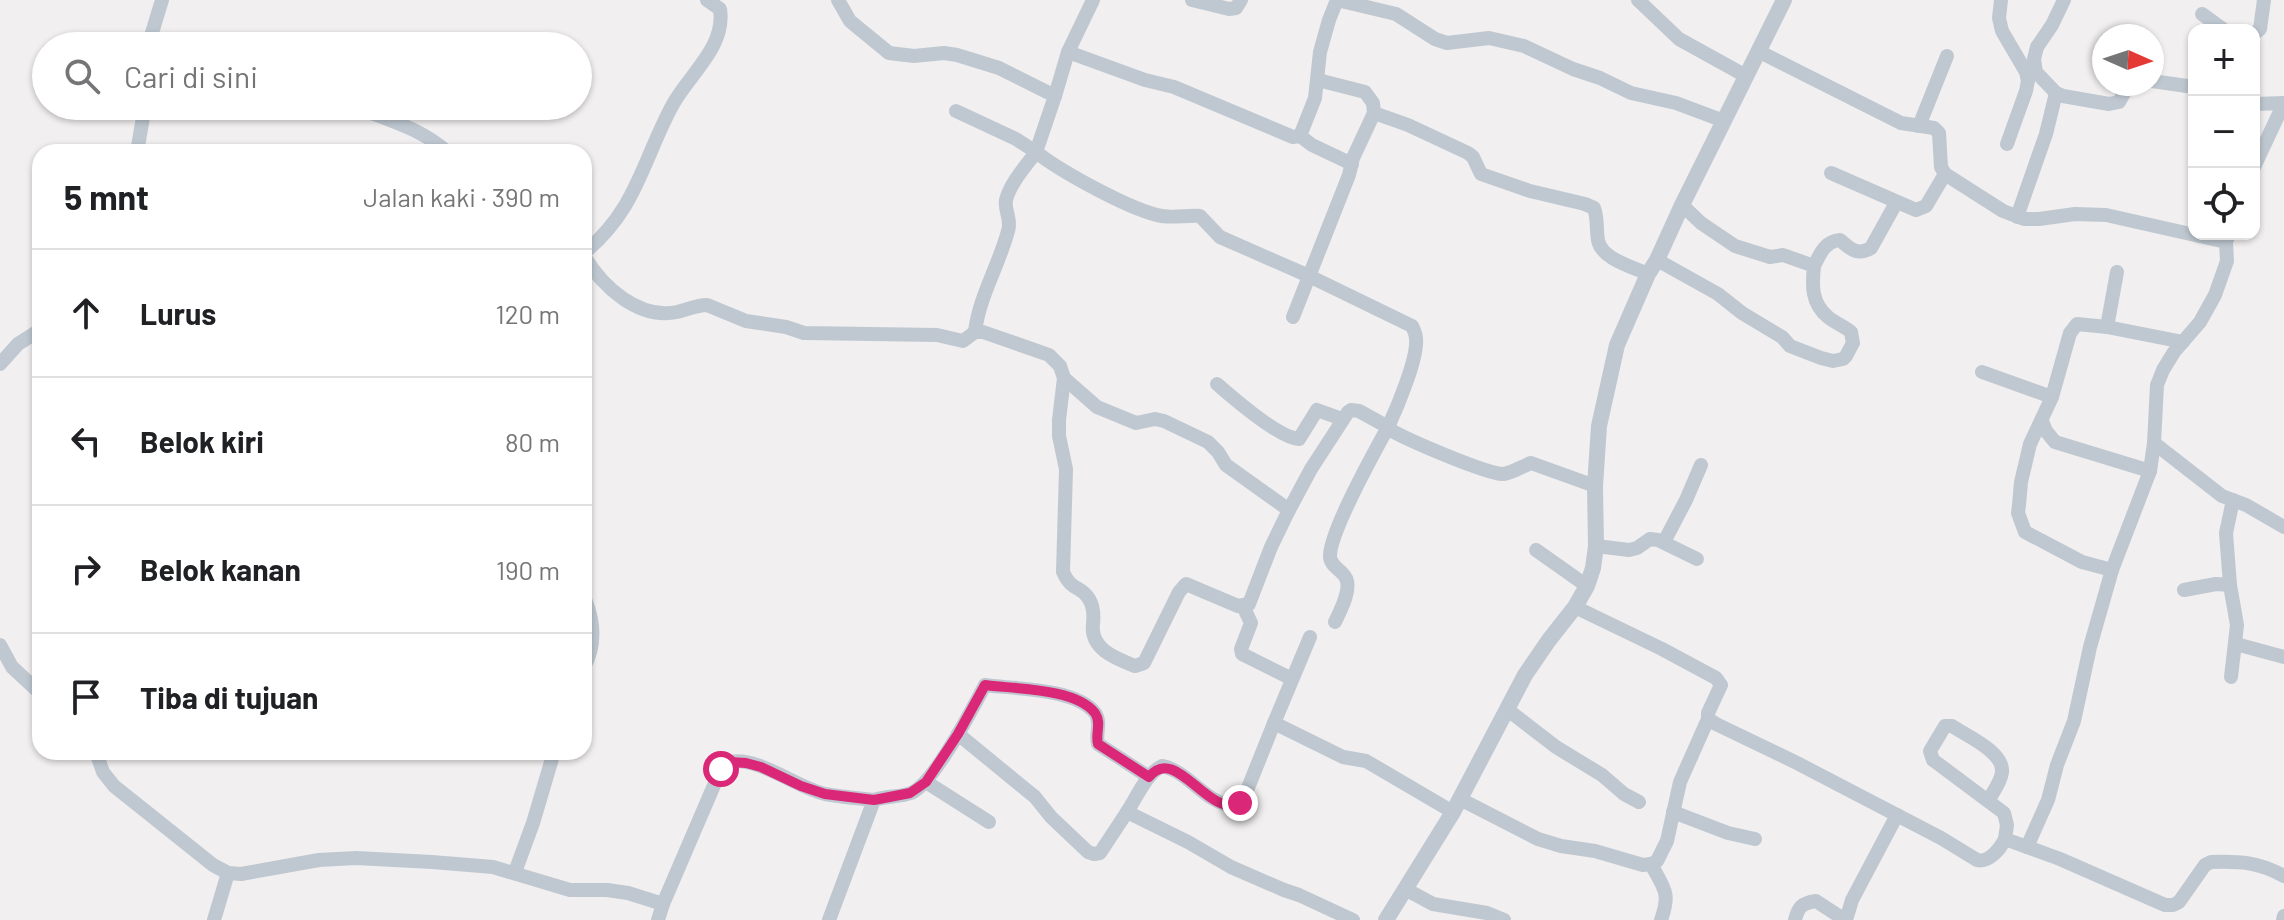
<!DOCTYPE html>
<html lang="id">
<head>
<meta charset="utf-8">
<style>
	:root { --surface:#fff; --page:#f2f2f2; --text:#202124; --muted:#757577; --line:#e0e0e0 }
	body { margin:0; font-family:Barlow,sans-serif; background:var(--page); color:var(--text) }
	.controls { position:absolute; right:24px; top:24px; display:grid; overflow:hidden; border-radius:16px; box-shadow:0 2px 6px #0004 }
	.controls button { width:72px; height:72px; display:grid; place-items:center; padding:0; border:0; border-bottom:2px solid var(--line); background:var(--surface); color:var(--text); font:40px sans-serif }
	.compass { position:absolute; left:2092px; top:24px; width:72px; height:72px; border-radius:50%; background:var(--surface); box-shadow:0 2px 6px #0004; rotate:93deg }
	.stop { position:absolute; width:24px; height:24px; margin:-18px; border:6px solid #db2777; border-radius:50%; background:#fff }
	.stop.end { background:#db2777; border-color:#fff; box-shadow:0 2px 8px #0008 }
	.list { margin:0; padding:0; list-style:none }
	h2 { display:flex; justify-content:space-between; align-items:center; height:104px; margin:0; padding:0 32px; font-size:34px }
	h2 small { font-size:26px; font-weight:400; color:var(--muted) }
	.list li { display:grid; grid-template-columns:52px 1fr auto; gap:24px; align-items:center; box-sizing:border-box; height:128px; padding:0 32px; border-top:2px solid var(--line) }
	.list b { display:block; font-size:30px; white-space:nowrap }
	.list em { font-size:26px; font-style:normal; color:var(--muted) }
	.icon { flex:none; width:44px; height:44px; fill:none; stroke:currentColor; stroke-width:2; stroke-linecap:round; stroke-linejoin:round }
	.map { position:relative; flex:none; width:2284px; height:920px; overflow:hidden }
	.search { position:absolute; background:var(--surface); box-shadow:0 2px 6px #0004; left:32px; top:32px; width:560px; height:88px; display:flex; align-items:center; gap:20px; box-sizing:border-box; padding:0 28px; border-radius:44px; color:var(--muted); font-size:30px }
	.panel { position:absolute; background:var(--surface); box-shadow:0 2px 6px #0004; left:32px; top:144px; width:560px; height:616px; border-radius:24px }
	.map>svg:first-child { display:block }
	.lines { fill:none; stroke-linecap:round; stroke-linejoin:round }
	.minor { stroke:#bfc8d1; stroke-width:14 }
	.tertiary { stroke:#bfc8d1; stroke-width:16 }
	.route { stroke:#db2777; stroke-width:10 }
</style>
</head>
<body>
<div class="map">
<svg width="2284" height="920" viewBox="0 0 2284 920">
	<rect width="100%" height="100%" fill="#f1efef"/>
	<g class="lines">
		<g class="minor">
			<path d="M 838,0 L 850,21 L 889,53 L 914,56 L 944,53 L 957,55 L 999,68 L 1055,96 L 1036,152 C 1060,171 1132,211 1162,216 C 1175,218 1187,215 1200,216 L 1220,237 L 1309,276 L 1412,326 C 1414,330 1416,334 1416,339 C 1418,358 1397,408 1388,427 L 1394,432 C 1413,442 1482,472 1502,474 C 1511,474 1522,466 1531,463 L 1595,486"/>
			<path d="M 1192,0 L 1229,9 L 1236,8 L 1241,0"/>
			<path d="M 1638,0 L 1679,39 L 1746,76"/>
			<path d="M 2001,0 L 1999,18 L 2002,31 L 2026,72 L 2028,81 L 2026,91 L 2007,144"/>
			<path d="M 2064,0 L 2052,25 L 2037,47 L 2034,59 L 2036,72 L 2056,93 L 2063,96 L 2109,104 L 2119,102 L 2129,84"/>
			<path d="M 2202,14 L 2224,30"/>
			<path d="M 2254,34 L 2260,29 L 2264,0"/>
			<path d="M 148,46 L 162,0"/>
			<path d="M 1758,51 L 1901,123 L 1934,128 L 1939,133 L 1941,167 L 1945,174 L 2003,211 L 2024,219 L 2039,219 L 2075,214 L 2106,215 L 2226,242"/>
			<path d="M 1068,52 L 1145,80 L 1174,87 L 1293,137 L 1300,136 L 1312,145 L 1352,164"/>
			<path d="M 1318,80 L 1365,92 L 1373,103 L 1374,113 L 1408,125 L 1468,153 L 1473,157 L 1481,174 L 1530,191 L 1585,204 L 1594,208 C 1598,219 1596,229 1598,240 C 1601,259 1633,267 1648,274"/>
			<path d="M 2152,81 L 2194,87"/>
			<path d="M 1055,96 L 1068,52 L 1093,0"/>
			<path d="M 2254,104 L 2284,103"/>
			<path d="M 353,106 C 385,119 421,128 447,152"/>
			<path d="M 956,111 L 1016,139 L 1036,152 C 1026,166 1010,183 1006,200 C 1004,211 1012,219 1008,231 C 999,265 979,297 975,332"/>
			<path d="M 1919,126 L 1947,56"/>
			<path d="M 1300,136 L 1315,98 L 1320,52 L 1329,20 L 1337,0 L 1396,14 L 1435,39 L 1447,43 L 1489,38 L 1524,46 L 1573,69 L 1600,78 L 1631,93 L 1676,103 L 1724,121"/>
			<path d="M 137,152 L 145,106"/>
			<path d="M 2254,167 L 2284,103"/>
			<path d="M 1831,173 L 1916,210 L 1926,206 L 1945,174"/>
			<path d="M 1682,205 L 1701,223 L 1735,246 L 1770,257 L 1783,255 L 1814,266 C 1820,254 1825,241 1840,240 C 1850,249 1858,256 1871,248 L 1896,203"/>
			<path d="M 2017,217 L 2046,134 L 2056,93"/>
			<path d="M 584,253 C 637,209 642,162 672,106 C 688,75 726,48 720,9 L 707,0"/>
			<path d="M 584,256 C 602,286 638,320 677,312 C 687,310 696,305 707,305 L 746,321 L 786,327 L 804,333 L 937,335 L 963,341 L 975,332 L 983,332 L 1049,355 L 1060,366 L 1064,378 L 1097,407 L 1136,423 L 1155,419 L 1164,421 L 1208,442 L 1218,452 L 1226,465 L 1289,510"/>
			<path d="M 1657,260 L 1718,294 L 1742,313 L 1782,337 L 1790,346 L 1821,358 L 1833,361 L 1843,359 L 1846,356 L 1853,343 L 1851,332 C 1844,326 1835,323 1828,317 C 1811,303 1812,285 1814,266"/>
			<path d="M 1293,317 L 1349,175 L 1353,158 L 1374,113"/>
			<path d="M 2107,327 L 2117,272"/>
			<path d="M 0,364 L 18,344 L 40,330"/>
			<path d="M 1982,372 L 2052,397"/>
			<path d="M 1064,378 L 1059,420 L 1059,436 L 1066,469 L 1063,572 C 1072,592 1081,585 1089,599 C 1094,607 1094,615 1093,624 C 1090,649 1115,658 1135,666 L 1144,663 L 1179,592 L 1186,584 L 1238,606 L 1249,604 L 1271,547 L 1289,510 L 1311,469 L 1348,412 L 1351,410 L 1359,411 L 1388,427 C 1374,453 1330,531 1330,556 C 1330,568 1345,570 1347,581 C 1350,593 1340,611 1335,622"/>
			<path d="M 1217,384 C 1233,398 1279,438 1299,439 L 1317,410 L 1342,419"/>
			<path d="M 2042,421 L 2046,431 L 2055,442 L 2150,471"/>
			<path d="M 2154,443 L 2222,496 L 2246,505 L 2284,527"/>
			<path d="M 1664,542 L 1686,500 L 1701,465"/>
			<path d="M 1596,546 L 1629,550 L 1637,548 L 1650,539 L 1658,540 L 1697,559"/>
			<path d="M 1536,550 L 1587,586"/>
			<path d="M 2112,570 L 2082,562 L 2025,532 L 2018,513 L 2019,505 L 2021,482 L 2030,444 L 2052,397 L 2070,333 L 2077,324 L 2107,327 L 2183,342"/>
			<path d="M 2184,590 L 2216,584 L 2230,585"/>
			<path d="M 584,597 C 594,620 596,645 584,667"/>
			<path d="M 1243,606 L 1251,623 L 1241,649 L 1242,654 L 1292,679"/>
			<path d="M 1575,607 L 1662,649 L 1716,678 L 1721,685 L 1708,713 L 1708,719 L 1716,724 L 1797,763 L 1941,838 L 1977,860 C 1989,863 2000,849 2005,839 L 2060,859 L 2165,905 L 2173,905 L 2179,902 L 2205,865 L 2211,862 C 2240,861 2258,862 2284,876"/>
			<path d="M 2236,644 L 2284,657"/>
			<path d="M 0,645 L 12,667 L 40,693"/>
			<path d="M 2231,677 L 2237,625 L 2230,585 L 2226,533 L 2233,500"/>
			<path d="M 1508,710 L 1556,747 L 1602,775 L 1624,794 L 1639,802"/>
			<path d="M 1274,723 L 1310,637"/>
			<path d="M 958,734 L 1035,797 L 1051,817 L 1088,852 L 1094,854 L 1100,853 L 1127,812 L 1188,842 L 1231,867 L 1284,890 L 1299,895 L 1353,920"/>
			<path d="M 96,752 L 103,772 L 114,786 L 213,865 L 228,873 L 241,874 L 319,860 L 356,858 L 432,862 L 493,867 L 570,890 L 607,890 L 628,893 L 663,904 L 658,920"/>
			<path d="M 926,782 L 989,822"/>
			<path d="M 1460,799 L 1538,839 L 1561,846 L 1595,851 L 1643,865 L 1651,864 L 1657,861 L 1667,841 L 1680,782 L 1708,719"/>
			<path d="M 1988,801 C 1993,792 2001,782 2002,772 C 2004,752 1967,736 1952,726 L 1945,726 L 1930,751 L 1933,760 L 2004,813 L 2007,825 L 2005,839"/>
			<path d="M 1127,812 C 1137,797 1146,774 1162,766 C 1189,771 1206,805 1235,806 L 1244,798 L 1274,723 L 1343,757 L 1366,761 L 1453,812"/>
			<path d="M 1673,812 L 1728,833 L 1755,839"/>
			<path d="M 2027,847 L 2048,800 L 2057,765 L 2074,721 L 2090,647 L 2112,570 L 2150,471 L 2154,443 L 2157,385 L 2163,370 L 2174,352 L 2200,322 L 2215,295 L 2227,261 L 2226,242 L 2229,234"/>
			<path d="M 1651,864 C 1664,889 1671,892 1661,920"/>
			<path d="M 515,872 L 533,823 L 554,752"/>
			<path d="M 1405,889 L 1433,904 L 1487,913 L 1504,920"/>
			<path d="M 663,904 L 721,769 C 722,768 729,763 731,762 C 757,756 798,788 825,794 C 841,797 858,798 874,800"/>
			<path d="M 214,920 L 228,873"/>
			<path d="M 829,920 L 874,800 C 886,796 900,797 911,793 C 933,784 973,708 985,685 C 1014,689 1076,688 1095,713 C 1102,723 1095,734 1098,744 L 1149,777"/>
			<path d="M 1795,920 C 1798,907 1802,903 1816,901 L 1845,920"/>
			<path d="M 1846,920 L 1852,900 L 1897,815"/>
			<path d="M 2283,920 L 2284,916"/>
		</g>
		<path class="tertiary" d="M 1386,920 L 1453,812 L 1525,675 L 1549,640 L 1575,607 L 1587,586 L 1593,568 L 1596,546 L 1595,486 L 1599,426 L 1617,345 L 1648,274 L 1657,260 L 1682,205 L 1784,0"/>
	</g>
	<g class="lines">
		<path class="route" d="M 721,769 L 730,762 L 746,763 L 761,767 L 801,786 L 825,794 L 874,800 L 910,793 L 926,782 L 958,734 L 985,685 C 1014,689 1076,688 1095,713 C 1102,723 1095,734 1098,744 L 1149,777 C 1176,743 1208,819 1240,803"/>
	</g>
</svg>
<div class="controls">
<button>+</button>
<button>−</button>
<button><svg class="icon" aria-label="locate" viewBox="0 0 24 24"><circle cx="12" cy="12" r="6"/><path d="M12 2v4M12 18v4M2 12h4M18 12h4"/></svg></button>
</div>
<svg class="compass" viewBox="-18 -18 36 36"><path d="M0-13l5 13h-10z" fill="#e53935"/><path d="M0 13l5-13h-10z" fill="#757577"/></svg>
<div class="stop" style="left:721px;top:769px"></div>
<div class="stop end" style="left:1240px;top:803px"></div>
<div class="search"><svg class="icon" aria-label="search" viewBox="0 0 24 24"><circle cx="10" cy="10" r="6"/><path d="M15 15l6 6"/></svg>Cari di sini</div>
<section class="panel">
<h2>5 mnt<small>Jalan kaki · 390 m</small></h2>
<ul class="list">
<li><svg class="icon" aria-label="ahead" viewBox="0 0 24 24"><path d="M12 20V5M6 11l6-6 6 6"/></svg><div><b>Lurus</b></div><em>120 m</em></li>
<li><svg class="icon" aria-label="left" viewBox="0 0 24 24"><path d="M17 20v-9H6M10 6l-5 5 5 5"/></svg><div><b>Belok kiri</b></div><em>80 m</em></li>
<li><svg class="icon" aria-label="right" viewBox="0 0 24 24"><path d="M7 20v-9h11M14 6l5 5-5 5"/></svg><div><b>Belok kanan</b></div><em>190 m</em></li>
<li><svg class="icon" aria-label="arrive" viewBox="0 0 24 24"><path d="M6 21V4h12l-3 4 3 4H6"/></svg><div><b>Tiba di tujuan</b></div></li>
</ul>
</section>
</div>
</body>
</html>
